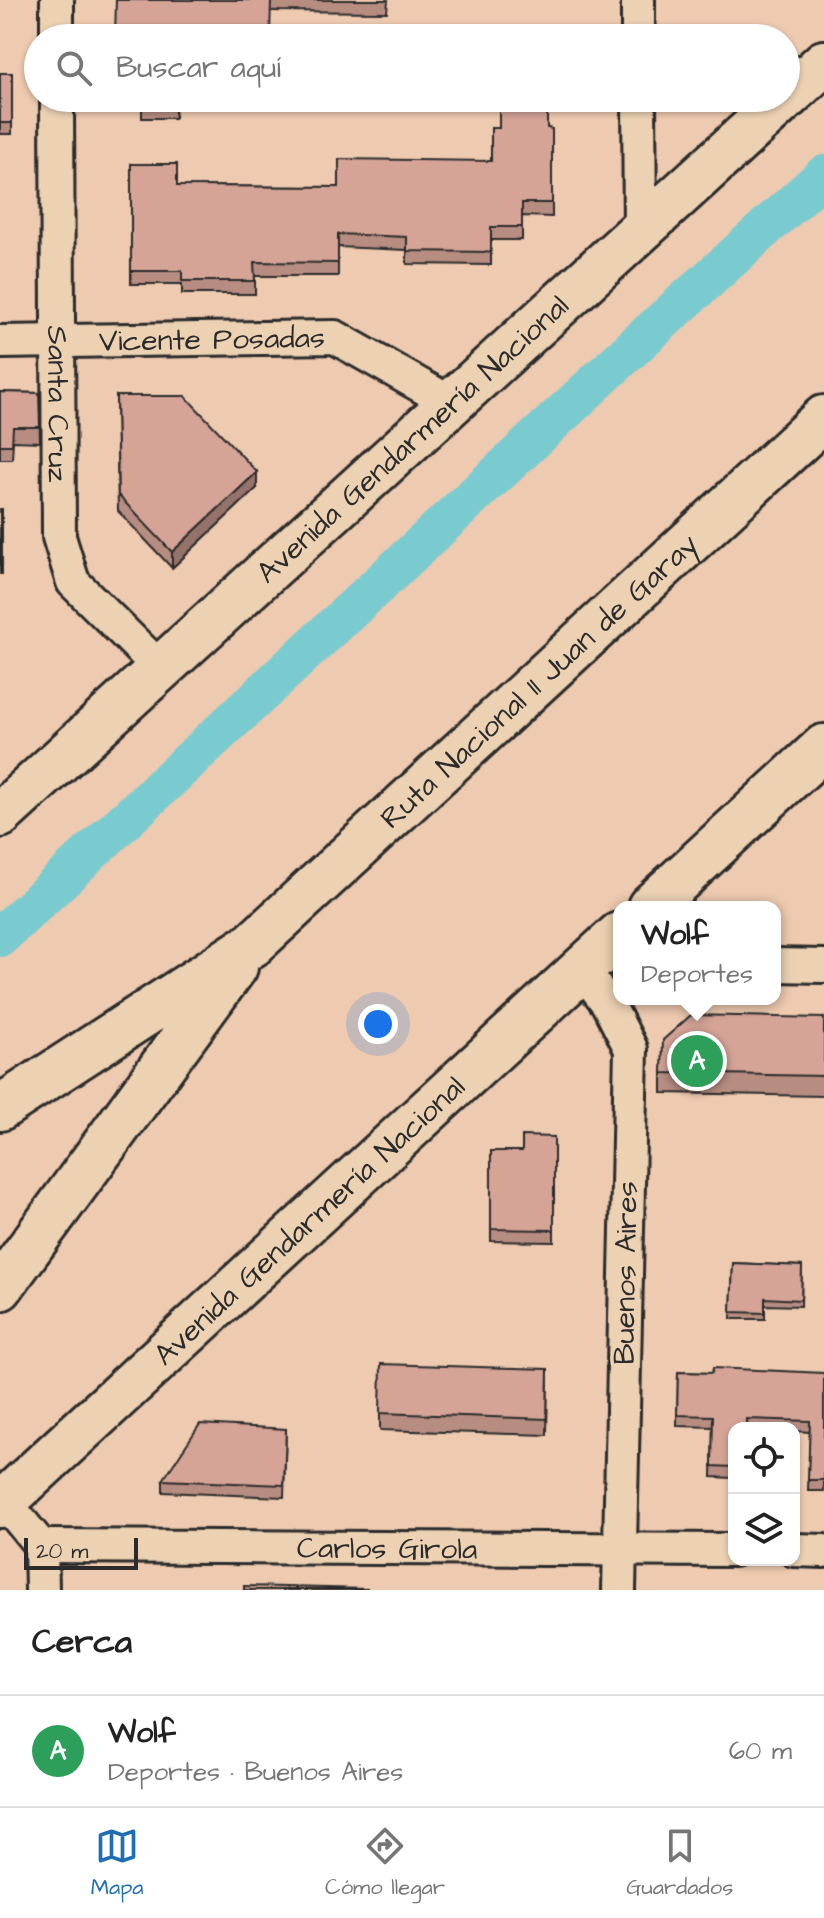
<!DOCTYPE html>
<html lang="es">
<head>
<meta charset="utf-8">
<style>
	:root { --surface:#fff; --page:#f2f2f2; --text:#222; --muted:#767676; --line:#e0e0e0; --accent:#1f6fb2 }
	body { margin:0; font-family:"Architects Daughter",sans-serif; background:var(--page); color:var(--text) }
	.controls { position:absolute; right:24px; bottom:24px; display:grid; overflow:hidden; border-radius:16px; box-shadow:0 2px 6px #0004 }
	.controls button { width:72px; height:72px; display:grid; place-items:center; padding:0; border:0; border-bottom:2px solid var(--line); background:var(--surface); color:var(--text); font:40px sans-serif }
	.scale { position:absolute; left:24px; bottom:20px; width:114px; box-sizing:border-box; padding-left:8px; border:4px solid #2b2b2b; border-top:0; font-size:22px; line-height:28px; white-space:nowrap; color:#2b2b2b; -webkit-text-stroke:6px #ecd2b3; paint-order:stroke }
	.you { position:absolute; left:378px; top:1024px; width:28px; height:28px; margin:-20px; border:6px solid #fff; border-radius:50%; background:#1a73e8; box-shadow:0 0 0 12px #1a73e833 }
	.badge { display:grid; place-items:center; width:52px; height:52px; border-radius:50%; background:var(--accent); color:#fff; font-size:26px; font-weight:700 }
	.pin { position:absolute; translate:-50% -50%; border:4px solid #fff; box-shadow:0 2px 8px #0006 }
	.popup { position:absolute; left:613px; top:901px; width:168px; height:104px; box-sizing:border-box; display:grid; place-content:center; border-radius:16px; background:var(--surface); filter:drop-shadow(0 2px 6px #0005); font-size:26px; white-space:nowrap; color:var(--muted) }
	.popup b { font-size:30px; color:var(--text) }
	.popup::after { content:''; position:absolute; left:50%; top:100%; margin-left:-16px; border:16px solid transparent; border-top-color:var(--surface) }
	.list { margin:0; padding:0; list-style:none }
	h2 { display:flex; justify-content:space-between; align-items:center; height:104px; margin:0; padding:0 32px; font-size:34px }
	h2 small { font-size:26px; font-weight:400; color:var(--muted) }
	.list li { display:grid; grid-template-columns:52px 1fr auto; gap:24px; align-items:center; box-sizing:border-box; height:112px; padding:0 32px; border-top:2px solid var(--line) }
	.list b { display:block; font-size:30px; white-space:nowrap }
	.list p { margin:0; font-size:26px; white-space:nowrap; color:var(--muted) }
	.list em { font-size:26px; font-style:normal; color:var(--muted) }
	.icon { flex:none; width:44px; height:44px; fill:none; stroke:currentColor; stroke-width:2; stroke-linecap:round; stroke-linejoin:round }
	.map { position:relative; flex:none; width:824px; height:1590px; overflow:hidden }
	.search { position:absolute; background:var(--surface); box-shadow:0 2px 6px #0004; left:24px; right:24px; top:24px; height:88px; display:flex; align-items:center; gap:20px; box-sizing:border-box; padding:0 28px; border-radius:44px; color:var(--muted); font-size:30px }
	.sheet { height:216px; background:var(--surface) }
	nav { display:flex; justify-content:space-around; align-items:center; box-sizing:border-box; height:112px; border-top:2px solid var(--line); background:var(--surface); font-size:22px; color:var(--muted) }
	nav a { display:grid; justify-items:center; gap:4px }
	nav .on { color:var(--accent) }
	.map>svg:first-child { display:block }
	.lines { fill:none; stroke-linecap:round; stroke-linejoin:round }
	.canal { stroke:#7acbd0; stroke-width:40 }
	.minor-casing { stroke:#2b2b2b; stroke-width:38 }
	.secondary-casing { stroke:#2b2b2b; stroke-width:50 }
	.trunk-casing { stroke:#2b2b2b; stroke-width:50 }
	.minor { stroke:#ecd2b3; stroke-width:32 }
	.secondary { stroke:#ecd2b3; stroke-width:44 }
	.trunk { stroke:#ecd2b3; stroke-width:44 }
	.wall { fill:#b78d82; stroke:#2b2b2b; stroke-width:2 }
	.shaded-wall { fill:#95736a; stroke:#2b2b2b; stroke-width:2 }
	.building { fill:#d5a497; stroke:#2b2b2b; stroke-width:2 }
	.labels { text-anchor:middle; stroke-width:7; stroke-linejoin:round; paint-order:stroke }
	.street-label { font-size:30px; fill:#2b2b2b; stroke:#ecd2b3 }
</style>
</head>
<body>
<div class="map">
<svg width="824" height="1590" viewBox="0 0 824 1590">
	<rect width="100%" height="100%" fill="#eecab0"/>
	<filter id="ink" filterUnits="userSpaceOnUse"><feTurbulence type="fractalNoise" baseFrequency=".0125" numOctaves="2"/><feDisplacementMap in="SourceGraphic" scale="16" xChannelSelector="R" yChannelSelector="G"/><feConvolveMatrix kernelMatrix="1 2 1 2 8 2 1 2 1" color-interpolation-filters="sRGB"/></filter>
	<g filter="url(#ink)">
		<g class="lines">
			<path class="canal" d="M 0,937 L 638,343 L 824,175"/>
			<defs>
				<g id="minor">
					<path d="M 638,0 L 638,38"/>
					<path d="M 57,38 L 57,0"/>
					<path id="s1" d="M 57,98 L 59,537 L 73,582 L 161,669"/>
					<path d="M 639,98 L 640,232"/>
					<path id="s2" d="M 0,342 L 335,337 L 453,404"/>
					<path d="M 775,965 L 824,966"/>
					<path d="M 582,969 L 608,1004 L 631,1049 L 619,1590"/>
					<path d="M 4,1501 L 41,1546 L 42,1590"/>
					<path id="s3" d="M 41,1546 L 734,1550"/>
					<path d="M 794,1550 L 824,1551"/>
				</g>
				<g id="secondary">
					<path id="s4" d="M 0,815 L 824,63"/>
					<path d="M 650,907 L 824,747"/>
					<path id="s5" d="M 0,1505 L 619,935"/>
				</g>
				<g id="trunk">
					<path id="s6" d="M 0,1108 L 253,944 L 824,418"/>
					<path d="M 0,1288 L 235,967"/>
				</g>
			</defs>
			<use href="#minor" class="minor-casing"/>
			<use href="#secondary" class="secondary-casing"/>
			<use href="#trunk" class="trunk-casing"/>
			<use href="#minor" class="minor"/>
			<use href="#secondary" class="secondary"/>
			<use href="#trunk" class="trunk"/>
		</g>
		<g class="wall">
			<path d="M 116,0 L 388,0 L 387,12 L 271,11 Z"/>
			<rect x="0" y="73" width="12" height="61"/>
			<rect x="142" y="98" width="33" height="20"/>
			<path d="M 547,128 L 552,129 L 552,217 L 522,216 L 522,240 L 491,240 L 491,265 L 407,264 L 407,250 L 338,247 L 338,276 L 255,276 L 255,294 L 182,294 L 182,284 L 131,284 L 131,164 L 177,186 L 339,187 L 491,161 Z"/>
			<path d="M 0,392 L 39,393 L 40,442 L 13,441 L 12,459 L 0,459 Z"/>
			<path d="M 116,396 L 257,488 L 172,568 L 118,511 Z"/>
			<rect x="0" y="509" width="2" height="65"/>
			<path d="M 824,1018 L 824,1096 L 662,1093 L 662,1073 Z"/>
			<path d="M 554,1137 L 554,1242 L 491,1241 L 491,1151 L 522,1151 Z"/>
			<path d="M 733,1263 L 802,1266 L 801,1306 L 765,1305 L 765,1319 L 731,1319 Z"/>
			<path d="M 548,1369 L 547,1435 L 380,1430 L 380,1413 Z"/>
			<path d="M 678,1372 L 712,1373 L 824,1373 L 824,1491 L 808,1491 L 810,1432 L 794,1431 L 794,1428 L 734,1428 L 734,1478 L 712,1477 L 713,1427 L 677,1426 Z"/>
			<path d="M 286,1429 L 284,1497 L 163,1492 L 163,1480 Z"/>
		</g>
		<path class="shaded-wall" d="M 257,472 L 257,488 L 172,568 L 172,552 Z"/>
		<g class="building">
			<path d="M 116,0 L 271,0 L 270,38 L 115,38 Z"/>
			<rect x="0" y="73" width="12" height="50"/>
			<path d="M 142,98 L 175,98 L 175,101 L 142,100 Z"/>
			<path d="M 499,98 L 547,98 L 547,128 L 552,129 L 552,203 L 522,203 L 522,227 L 491,227 L 491,252 L 407,251 L 407,237 L 338,234 L 338,263 L 254,262 L 255,281 L 182,281 L 182,271 L 131,271 L 131,164 L 177,164 L 177,186 L 339,187 L 339,159 L 491,161 L 491,128 L 499,128 Z"/>
			<path d="M 0,392 L 39,393 L 40,427 L 13,427 L 12,445 L 0,445 Z"/>
			<path d="M 116,396 L 185,396 L 257,472 L 172,552 L 118,495 Z"/>
			<rect x="0" y="509" width="2" height="51"/>
			<path d="M 691,1015 L 824,1018 L 824,1076 L 662,1073 L 663,1040 Z"/>
			<path d="M 522,1136 L 554,1137 L 554,1230 L 491,1229 L 491,1151 L 522,1151 Z"/>
			<path d="M 733,1263 L 802,1266 L 801,1300 L 765,1298 L 765,1313 L 731,1312 Z"/>
			<path d="M 381,1364 L 548,1369 L 547,1419 L 380,1413 Z"/>
			<path d="M 713,1368 L 824,1373 L 824,1480 L 808,1480 L 810,1421 L 747,1419 L 747,1428 L 734,1428 L 734,1467 L 712,1466 L 713,1416 L 677,1415 L 678,1372 L 712,1373 Z"/>
			<path d="M 200,1424 L 286,1429 L 284,1485 L 163,1480 Z"/>
			<path d="M 244,1586 L 367,1589 L 367,1590 L 244,1590 Z"/>
		</g>
	</g>
	<g class="labels">
		<g class="street-label">
			<text dy="10" stroke="none"><textPath href="#s2" startOffset="212">Vicente Posadas</textPath></text>
			<text dy="10" stroke="none"><textPath href="#s1" startOffset="306">Santa Cruz</textPath></text>
			<text dy="10" stroke="none"><textPath href="#s4" startOffset="558">Avenida Gendarmería Nacional</textPath></text>
			<text dy="10" stroke="none"><textPath href="#s6" startOffset="690">Ruta Nacional 11 Juan de Garay</textPath></text>
			<text dy="10" stroke="none"><textPath href="#s5" startOffset="420">Avenida Gendarmería Nacional</textPath></text>
			<text transform="translate(625 1273) rotate(-89)" y="10">Buenos Aires</text>
			<text dy="10" stroke="none"><textPath href="#s3" startOffset="346">Carlos Girola</textPath></text>
		</g>
	</g>
</svg>
<div class="controls">
<button><svg class="icon" aria-label="locate" viewBox="0 0 24 24"><circle cx="12" cy="12" r="6"/><path d="M12 2v4M12 18v4M2 12h4M18 12h4"/></svg></button>
<button><svg class="icon" aria-label="layers" viewBox="0 0 24 24"><path d="M12 4l9 5-9 5-9-5zM3 14l9 5 9-5"/></svg></button>
</div>
<div class="scale">20 m</div>
<div class="you"></div>
<div class="pin badge" style="left:697px;top:1061px;background:#2e9e5b">A</div>
<div class="popup"><b>Wolf</b>Deportes</div>
<div class="search"><svg class="icon" aria-label="search" viewBox="0 0 24 24"><circle cx="10" cy="10" r="6"/><path d="M15 15l6 6"/></svg>Buscar aquí</div>
</div>
<section class="sheet">
<h2>Cerca<small></small></h2>
<ul class="list">
<li><span class="badge" style="background:#2e9e5b">A</span><div><b>Wolf</b><p>Deportes · Buenos Aires</p></div><em>60 m</em></li>
</ul>
</section>
<nav>
<a class="on"><svg class="icon" aria-label="map" viewBox="0 0 24 24"><path d="M3 6l6-2 6 2 6-2v14l-6 2-6-2-6 2zM9 4v14M15 6v14"/></svg>Mapa</a>
<a><svg class="icon" aria-label="directions" viewBox="0 0 24 24"><path d="M12 3l9 9-9 9-9-9zM9 14v-3h6M13 9l2 2-2 2"/></svg>Cómo llegar</a>
<a><svg class="icon" aria-label="saved" viewBox="0 0 24 24"><path d="M7 4h10v16l-5-4-5 4z"/></svg>Guardados</a>
</nav>
</body>
</html>
